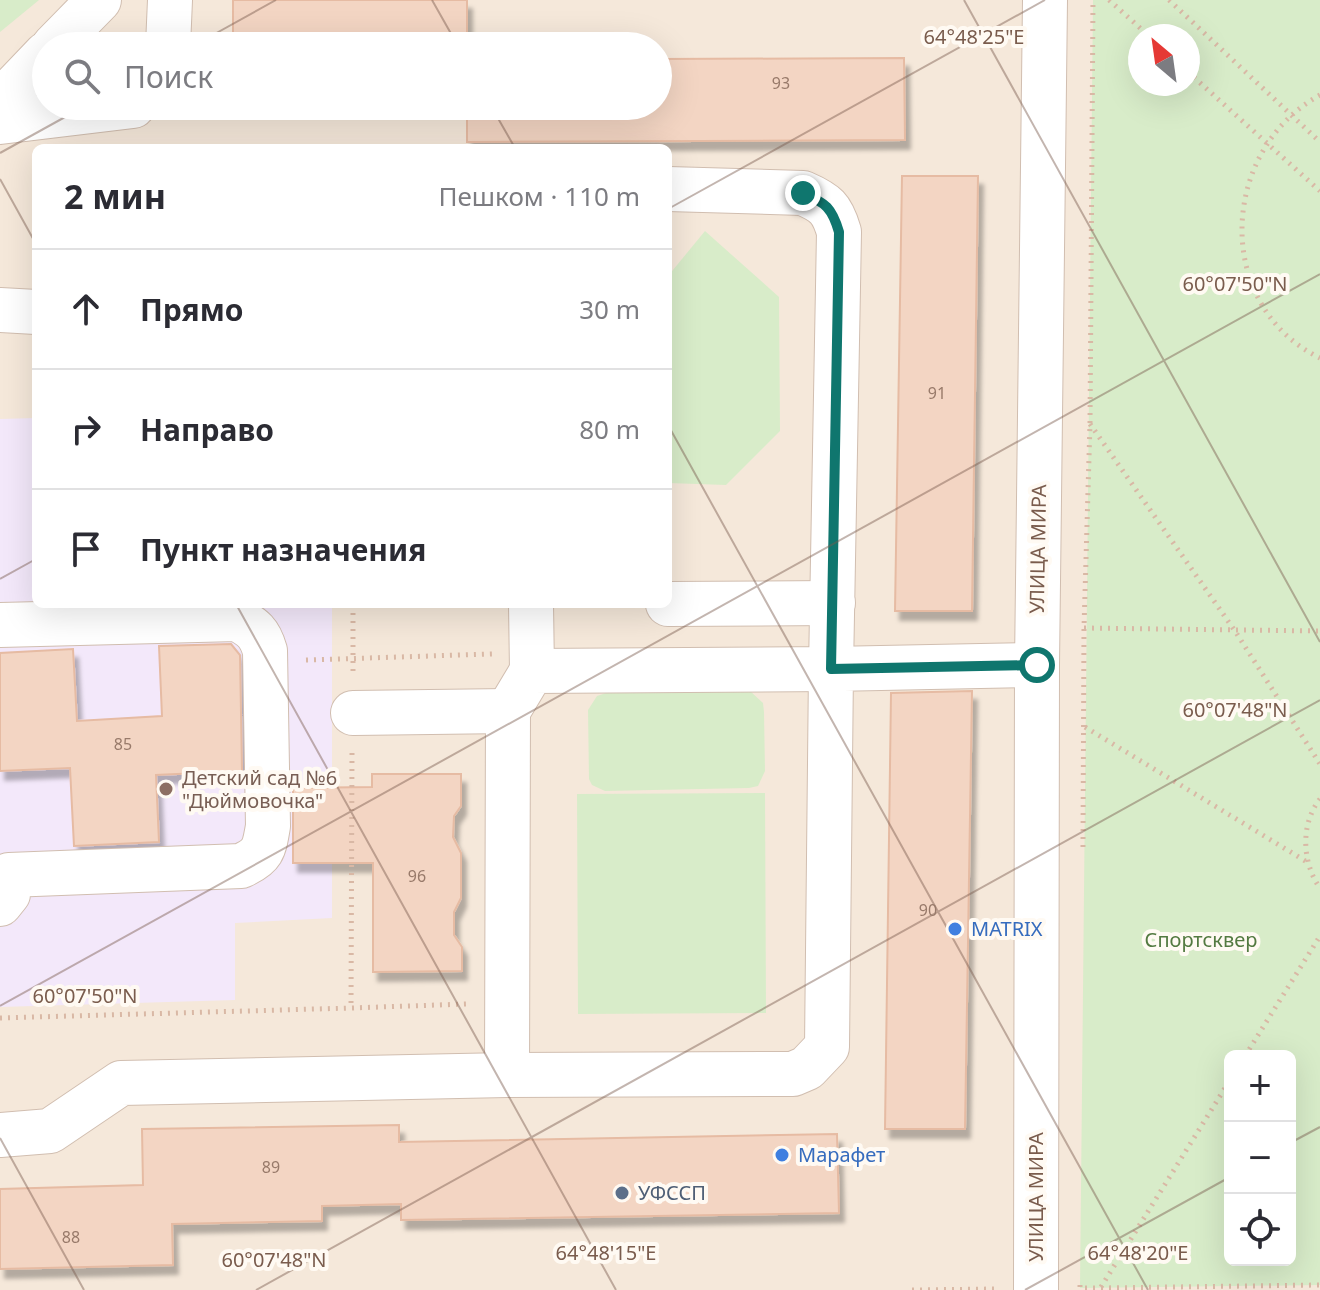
<!DOCTYPE html>
<html lang="ru">
<head>
<meta charset="utf-8">
<style>
	:root { --surface:#fff; --page:#f2f2f3; --text:#2b2b33; --muted:#7c7c81; --line:#e1e1e2 }
	body { margin:0; font-family:"Noto Sans",sans-serif; background:var(--page); color:var(--text) }
	.controls { position:absolute; right:24px; bottom:24px; display:grid; overflow:hidden; border-radius:12px; box-shadow:0 8px 32px #0002 }
	.controls button { width:72px; height:72px; display:grid; place-items:center; padding:0; border:0; border-bottom:2px solid var(--line); background:var(--surface); color:var(--text); font:40px sans-serif }
	.compass { position:absolute; left:1128px; top:24px; width:72px; height:72px; border-radius:50%; background:var(--surface); box-shadow:0 8px 32px #0002; rotate:331deg }
	.stop { position:absolute; width:24px; height:24px; margin:-18px; border:6px solid #0f766e; border-radius:50%; background:#fff }
	.stop.end { background:#0f766e; border-color:#fff; box-shadow:0 2px 8px #0008 }
	.list { margin:0; padding:0; list-style:none }
	h2 { display:flex; justify-content:space-between; align-items:center; height:104px; margin:0; padding:0 32px; font-size:34px }
	h2 small { font-size:26px; font-weight:400; color:var(--muted) }
	.list li { display:grid; grid-template-columns:52px 1fr auto; gap:24px; align-items:center; box-sizing:border-box; height:120px; padding:0 32px; border-top:2px solid var(--line) }
	.list b { display:block; font-size:30px; white-space:nowrap }
	.list em { font-size:26px; font-style:normal; color:var(--muted) }
	.icon { flex:none; width:44px; height:44px; fill:none; stroke:currentColor; stroke-width:2; stroke-linecap:round; stroke-linejoin:round }
	.map { position:relative; flex:none; width:1320px; height:1290px; overflow:hidden }
	.search { position:absolute; background:var(--surface); box-shadow:0 8px 32px #0002; left:32px; top:32px; width:640px; height:88px; display:flex; align-items:center; gap:20px; box-sizing:border-box; padding:0 28px; border-radius:44px; color:var(--muted); font-size:30px }
	.panel { position:absolute; background:var(--surface); box-shadow:0 8px 32px #0002; left:32px; top:144px; width:640px; height:464px; border-radius:12px }
	.map>svg:first-child { display:block }
	.residential { fill:#f5e8da; fill-rule:evenodd }
	.education { fill:#f3e8fa }
	.green { fill:#d8ecc9; fill-rule:evenodd }
	.building { fill:#f3d5c3; stroke:#e6bba3; stroke-width:2; filter:url(#shadow) }
	.lines { fill:none; stroke-linecap:round; stroke-linejoin:round }
	.minor-casing { stroke:#d1beb0; stroke-width:46 }
	.path { stroke:#d9b8a5; stroke-width:5; stroke-dasharray:2 6; stroke-linecap:butt }
	.minor { stroke:#fff; stroke-width:44 }
	.route { stroke:#0f766e; stroke-width:10 }
	.ticks { fill:none; stroke:#7a5c4d; stroke-width:2; stroke-opacity:0.45 }
	.education-dot { fill:#8d6e63; stroke:#fffaf3; stroke-width:3 }
	.shop-dot { fill:#3f7fe0; stroke:#fffaf3; stroke-width:3 }
	.service-dot { fill:#5c6f8a; stroke:#fffaf3; stroke-width:3 }
	.labels { text-anchor:middle; stroke-width:8; stroke-linejoin:round; paint-order:stroke }
	.number-label { font-size:16px; fill:#987a6a }
	.street-label { font-size:20px; fill:#7a5c4d; stroke:#fffaf3 }
	.education-label { font-size:20px; fill:#785e54; stroke:#fffaf3; text-anchor:start }
	.shop-label { font-size:20px; fill:#366cbe; stroke:#fffaf3; text-anchor:start }
	.park-label { font-size:20px; fill:#537a41; stroke:#fffaf3 }
	.service-label { font-size:20px; fill:#4e5e75; stroke:#fffaf3; text-anchor:start }
	.ticks-label { font-size:20px; text-anchor:middle; fill:#7a5c4d; stroke:#fffaf3; stroke-width:8; stroke-linejoin:round; paint-order:stroke }
</style>
</head>
<body>
<div class="map">
<svg width="1320" height="1290" viewBox="0 0 1320 1290">
	<defs>
		<filter id="shadow"><feDropShadow dx="5" dy="9" stdDeviation="2" flood-color="#0004"/></filter>
	</defs>
	<rect width="100%" height="100%" fill="#fdf6ec"/>
	<path class="residential" d="M 0,0 L 1320,0 L 1320,1290 L 0,1290 ZM 1140,36 L 1188,36 L 1188,84 L 1140,84 ZM 46,46 L 658,46 L 658,106 L 46,106 ZM 36,148 L 668,148 L 668,604 L 36,604 ZM 1230,1056 L 1290,1056 L 1290,1260 L 1230,1260 Z"/>
	<path class="education" d="M 36,418 L 36,604 L 332,604 L 332,918 L 235,923 L 235,1000 L 0,1007 L 0,419 Z"/>
	<g class="green">
		<path d="M 0,0 L 39,0 L 0,32 Z"/>
		<path d="M 1093,0 L 1320,0 L 1320,1285 L 1080,1288 ZM 1188,36 L 1188,84 L 1140,84 L 1140,36 ZM 1230,1056 L 1290,1056 L 1290,1260 L 1230,1260 Z"/>
		<path d="M 705,231 L 779,297 L 780,431 L 726,485 L 668,483 L 668,276 Z"/>
		<path d="M 750,691 L 763,703 L 764,712 L 765,771 L 758,786 L 749,788 L 605,791 L 592,785 L 589,779 L 588,710 L 597,696 L 606,693 Z"/>
		<path d="M 765,793 L 766,1013 L 578,1014 L 577,794 Z"/>
	</g>
	<g class="building">
		<rect x="233" y="0" width="234" height="46"/>
		<path d="M 904,58 L 905,140 L 467,142 L 467,106 L 658,106 L 658,59 Z"/>
		<path d="M 902,176 L 978,176 L 972,611 L 895,611 Z"/>
		<path d="M 231,644 L 240,655 L 242,771 L 156,775 L 159,842 L 74,846 L 70,768 L 0,771 L 0,653 L 73,649 L 77,721 L 162,716 L 159,646 Z"/>
		<path d="M 972,691 L 965,1129 L 885,1129 L 891,693 Z"/>
		<path d="M 372,774 L 461,774 L 461,806 L 454,816 L 453,837 L 461,853 L 461,898 L 454,912 L 454,935 L 462,947 L 462,971 L 373,972 L 373,863 L 293,863 L 293,788 L 372,787 Z"/>
		<path d="M 399,1125 L 399,1142 L 837,1134 L 839,1213 L 401,1220 L 401,1204 L 322,1206 L 322,1221 L 172,1224 L 173,1265 L 0,1269 L 0,1189 L 143,1185 L 142,1129 Z"/>
	</g>
	<g class="lines">
		<defs>
			<g id="minor">
				<path d="M 54,46 L 99,0"/>
				<path d="M 168,46 L 170,0"/>
				<path d="M 0,102 L 46,54"/>
				<path d="M 0,122 L 133,106"/>
				<path d="M 0,310 L 36,312"/>
				<path d="M 531,604 L 532,671"/>
				<path d="M 668,604 L 833,603"/>
				<path d="M 0,625 L 237,619 C 253,627 260,633 265,651 L 268,826 C 264,850 263,856 241,866 L 9,875 L 8,894 L 0,904"/>
				<path d="M 353,713 L 508,711"/>
				<path d="M 507,1075 L 508,711 L 532,671 L 831,669 L 839,232 C 832,208 826,203 803,193 L 668,189"/>
				<path d="M 0,1135 L 50,1131 L 121,1083 L 507,1075 L 793,1074 L 807,1068 L 827,1047 L 831,669 L 1037,665"/>
				<path d="M 1036,1290 L 1037,665 L 1045,0"/>
			</g>
		</defs>
		<use href="#minor" class="minor-casing"/>
		<g class="path">
			<path d="M 1109,0 L 1149,36"/>
			<path d="M 1169,0 L 1320,142"/>
			<path d="M 1188,72 L 1320,191"/>
			<path d="M 1320,95 C 1219,150 1213,306 1320,358"/>
			<path d="M 1090,424 L 1235,631 L 1320,764"/>
			<path d="M 1084,628 L 1320,631"/>
			<path d="M 306,660 L 492,654"/>
			<path d="M 353,671 L 353,604"/>
			<path d="M 1085,727 L 1307,862"/>
			<path d="M 352,753 L 351,1008 L 466,1004"/>
			<path d="M 1320,799 C 1300,824 1302,863 1320,888"/>
			<path d="M 1083,847 L 1084,628 L 1090,423 L 1093,0"/>
			<path d="M 0,1018 L 351,1008"/>
			<path d="M 1245,1056 L 1320,936"/>
			<path d="M 1080,1285 L 1080,1288 L 1100,1288 L 1320,1285"/>
			<path d="M 1101,1287 L 1230,1080"/>
			<path d="M 912,1290 L 995,1289"/>
		</g>
		<use href="#minor" class="minor"/>
	</g>
	<g class="lines">
		<path class="route" d="M 803,193 C 826,203 832,208 839,232 L 831,669 L 1037,665"/>
	</g>
	<path class="ticks" d="M 432,0 L 458,46M 964,0 L 1320,642M 193,46 L 276,0M 491,106 L 515,148M 0,153 L 85,106M 0,179 L 36,244M 668,209 L 1045,0M 668,425 L 1148,1290M 0,579 L 36,559M 236,604 L 616,1290M 0,1006 L 1320,274M 0,1138 L 84,1290M 1290,1143 L 1320,1127M 256,1290 L 1320,700M 1025,1290 L 1230,1177"/>
	<circle class="education-dot" cx="166" cy="789" r="8"/>
	<g class="shop-dot">
		<circle cx="955" cy="929" r="8"/>
		<circle cx="782" cy="1155" r="8"/>
	</g>
	<circle class="service-dot" cx="622" cy="1193" r="8"/>
	<g class="labels">
		<g class="number-label">
			<text x="781" y="89">93</text>
			<text x="937" y="399">91</text>
			<text x="123" y="750">85</text>
			<text x="417" y="882">96</text>
			<text x="928" y="916">90</text>
			<text x="271" y="1173">89</text>
			<text x="71" y="1243">88</text>
		</g>
		<g class="street-label">
			<text transform="translate(1038 549) rotate(-89)" y="7">УЛИЦА МИРА</text>
			<text transform="translate(1036 1197) rotate(-90)" y="7">УЛИЦА МИРА</text>
		</g>
		<g class="education-label">
			<text x="182" y="785">Детский сад №6<tspan x="182" dy="23">"Дюймовочка"</tspan></text>
		</g>
		<g class="shop-label">
			<text x="971" y="936">MATRIX</text>
			<text x="798" y="1162">Марафет</text>
		</g>
		<g class="park-label">
			<text x="1201" y="947">Спортсквер</text>
		</g>
		<g class="service-label">
			<text x="638" y="1200">УФССП</text>
		</g>
	</g>
	<g class="ticks-label">
		<text x="974" y="44">64°48'25"E</text>
		<text x="1235" y="291">60°07'50"N</text>
		<text x="1235" y="717">60°07'48"N</text>
		<text x="85" y="1003">60°07'50"N</text>
		<text x="606" y="1260">64°48'15"E</text>
		<text x="1138" y="1260">64°48'20"E</text>
		<text x="274" y="1267">60°07'48"N</text>
	</g>
</svg>
<div class="controls">
<button>+</button>
<button>−</button>
<button><svg class="icon" aria-label="locate" viewBox="0 0 24 24"><circle cx="12" cy="12" r="6"/><path d="M12 2v4M12 18v4M2 12h4M18 12h4"/></svg></button>
</div>
<svg class="compass" viewBox="-18 -18 36 36"><path d="M0-13l5 13h-10z" fill="#e53935"/><path d="M0 13l5-13h-10z" fill="#7c7c81"/></svg>
<div class="stop" style="left:1037px;top:665px"></div>
<div class="stop end" style="left:803px;top:193px"></div>
<div class="search"><svg class="icon" aria-label="search" viewBox="0 0 24 24"><circle cx="10" cy="10" r="6"/><path d="M15 15l6 6"/></svg>Поиск</div>
<section class="panel">
<h2>2 мин<small>Пешком · 110 m</small></h2>
<ul class="list">
<li><svg class="icon" aria-label="ahead" viewBox="0 0 24 24"><path d="M12 20V5M6 11l6-6 6 6"/></svg><div><b>Прямо</b></div><em>30 m</em></li>
<li><svg class="icon" aria-label="right" viewBox="0 0 24 24"><path d="M7 20v-9h11M14 6l5 5-5 5"/></svg><div><b>Направо</b></div><em>80 m</em></li>
<li><svg class="icon" aria-label="arrive" viewBox="0 0 24 24"><path d="M6 21V4h12l-3 4 3 4H6"/></svg><div><b>Пункт назначения</b></div></li>
</ul>
</section>
</div>
</body>
</html>
